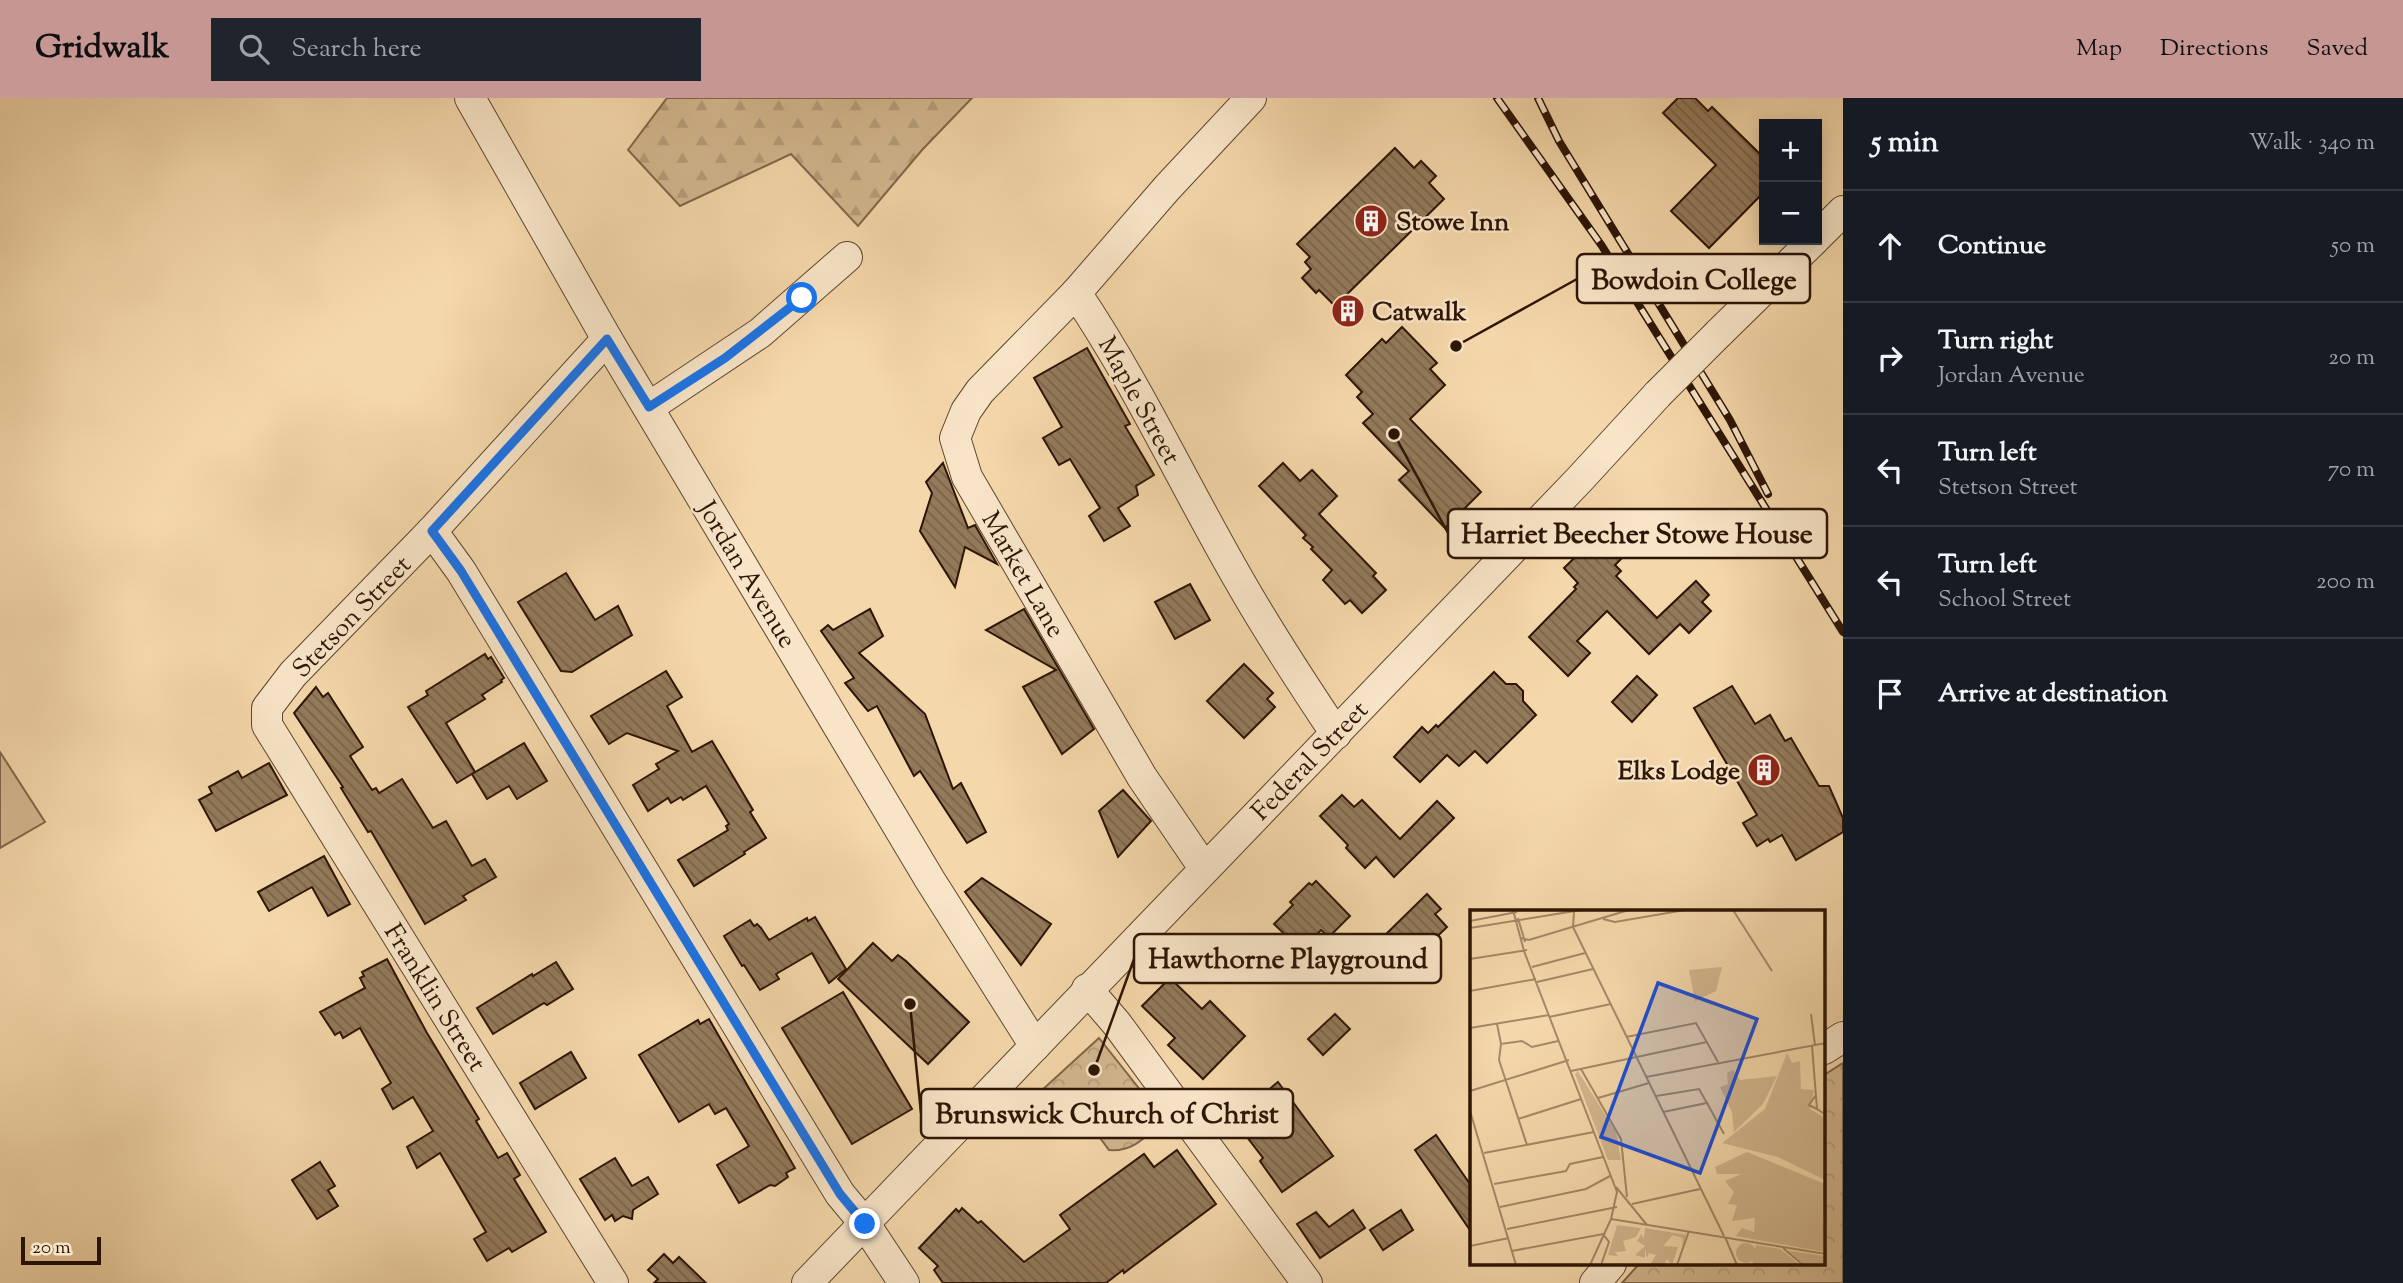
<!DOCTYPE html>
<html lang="en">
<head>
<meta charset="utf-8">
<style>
	:root { --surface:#171b24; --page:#20242c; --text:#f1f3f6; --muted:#9ea1a6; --line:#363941; --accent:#c59692 }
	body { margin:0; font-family:"Sorts Mill Goudy",serif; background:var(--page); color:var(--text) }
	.controls { position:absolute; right:21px; top:21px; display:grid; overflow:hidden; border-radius:0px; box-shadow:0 4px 18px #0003 }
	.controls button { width:63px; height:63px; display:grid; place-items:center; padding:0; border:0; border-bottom:2px solid var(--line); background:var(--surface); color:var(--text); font:35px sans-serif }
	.scale { position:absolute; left:21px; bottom:18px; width:80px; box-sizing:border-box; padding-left:7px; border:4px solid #2d1505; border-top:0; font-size:19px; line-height:24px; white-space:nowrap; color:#2d1505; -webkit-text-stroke:5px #f8e5c8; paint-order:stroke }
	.stop { position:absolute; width:21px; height:21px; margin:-16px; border:5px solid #1a73e8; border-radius:50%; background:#fff }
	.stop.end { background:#1a73e8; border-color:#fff; box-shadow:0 2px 7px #0008 }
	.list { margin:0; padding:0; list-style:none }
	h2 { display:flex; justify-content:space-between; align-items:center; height:91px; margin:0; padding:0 28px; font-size:30px }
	h2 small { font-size:23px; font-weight:400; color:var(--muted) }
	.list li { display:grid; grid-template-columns:46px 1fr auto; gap:21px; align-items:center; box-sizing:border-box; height:112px; padding:0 28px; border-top:2px solid var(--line) }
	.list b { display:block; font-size:26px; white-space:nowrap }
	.list p { margin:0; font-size:23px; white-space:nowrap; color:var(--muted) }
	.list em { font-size:23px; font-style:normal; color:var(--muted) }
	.icon { flex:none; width:38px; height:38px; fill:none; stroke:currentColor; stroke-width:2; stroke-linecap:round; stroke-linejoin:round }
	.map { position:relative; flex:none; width:1843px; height:1185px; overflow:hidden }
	header { display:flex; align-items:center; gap:42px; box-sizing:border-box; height:98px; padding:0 35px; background:var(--accent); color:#111 }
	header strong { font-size:33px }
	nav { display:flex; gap:38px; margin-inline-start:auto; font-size:24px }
	.search { width:490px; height:63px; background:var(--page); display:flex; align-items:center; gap:18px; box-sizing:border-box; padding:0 24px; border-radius:0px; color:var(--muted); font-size:26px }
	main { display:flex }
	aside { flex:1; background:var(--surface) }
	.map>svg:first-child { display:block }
	.forest { fill:url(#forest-firs); stroke:#80664a; stroke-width:2 }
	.park { fill:url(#park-crowns); stroke:#80664a; stroke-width:2 }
	.pitch { fill:#d2b68e; stroke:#80664a; stroke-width:2 }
	.building { fill:url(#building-back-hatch); stroke:#2d1505; stroke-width:2 }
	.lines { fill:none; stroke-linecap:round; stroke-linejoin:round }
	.minor-casing { stroke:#5f462e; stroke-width:32 }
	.minor { stroke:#f8e5c8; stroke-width:30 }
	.rail-casing { stroke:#2d1505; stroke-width:8 }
	.rail { stroke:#f8e5c8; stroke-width:5; stroke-dasharray:16; stroke-linecap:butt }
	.minor-bridge-casing { stroke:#5f462e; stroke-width:32; stroke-linecap:butt }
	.minor-bridge { stroke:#f8e5c8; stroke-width:30 }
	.route { stroke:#1a73e8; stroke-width:9 }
	.labels { text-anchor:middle; stroke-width:5; stroke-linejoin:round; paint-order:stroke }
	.poi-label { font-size:26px; font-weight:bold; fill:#2d1505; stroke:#f8e5c8; text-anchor:start }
	.street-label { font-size:26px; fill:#2d1505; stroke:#f8e5c8 }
	.inset-road { fill:none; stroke:#a48968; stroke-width:2 }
	.view { fill:#1d4ed8; fill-opacity:0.15; stroke:#1d4ed8; stroke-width:3.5 }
	.inset-edge { fill:none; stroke:#2d1505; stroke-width:3.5 }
	.leader { fill:none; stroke:#2d1505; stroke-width:2.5 }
	.callout-dot { fill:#2d1505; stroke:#f8e5c8; stroke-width:2.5 }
	.callout { fill:#f8e5c8; stroke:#2d1505; stroke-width:2.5 }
	.callout-label { font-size:28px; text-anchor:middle; font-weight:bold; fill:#2d1505 }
</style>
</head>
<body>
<header>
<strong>Gridwalk</strong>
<div class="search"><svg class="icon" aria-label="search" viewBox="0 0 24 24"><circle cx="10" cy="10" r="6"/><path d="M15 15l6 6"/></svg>Search here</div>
<nav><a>Map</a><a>Directions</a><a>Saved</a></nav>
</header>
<main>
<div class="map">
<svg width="1843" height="1185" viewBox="0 0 1843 1185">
	<defs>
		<pattern id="forest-firs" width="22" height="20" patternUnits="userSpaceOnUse" patternTransform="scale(1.75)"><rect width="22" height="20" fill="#d2b68e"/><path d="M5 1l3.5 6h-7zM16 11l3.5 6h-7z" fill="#b59c79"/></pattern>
		<pattern id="park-crowns" width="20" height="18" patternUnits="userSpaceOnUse" patternTransform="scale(1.75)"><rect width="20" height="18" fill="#d2b68e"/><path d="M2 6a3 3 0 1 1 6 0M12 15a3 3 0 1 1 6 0" fill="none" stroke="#b59c79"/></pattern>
		<pattern id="building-back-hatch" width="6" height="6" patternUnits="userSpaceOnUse" patternTransform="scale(1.75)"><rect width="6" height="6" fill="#947a5b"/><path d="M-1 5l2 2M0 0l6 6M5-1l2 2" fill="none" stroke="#796349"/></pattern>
	</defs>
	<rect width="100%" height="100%" fill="#f4d7aa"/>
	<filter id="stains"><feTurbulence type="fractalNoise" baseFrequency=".00286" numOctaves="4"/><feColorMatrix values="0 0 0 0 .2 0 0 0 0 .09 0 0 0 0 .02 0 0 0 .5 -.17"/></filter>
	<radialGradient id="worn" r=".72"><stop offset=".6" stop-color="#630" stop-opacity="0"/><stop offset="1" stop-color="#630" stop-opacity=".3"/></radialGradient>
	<path class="forest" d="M 667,0 L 972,0 L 922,52 L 858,128 L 791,56 L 680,108 L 628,52 Z"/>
	<g class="park">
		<path d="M 1099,940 L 1164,1022 C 1146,1038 1134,1054 1109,1052 L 1086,1021 L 1043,1017 L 1029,1004 Z"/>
		<path d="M 1843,965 L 1843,1185 L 1622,1185 L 1639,1166 L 1824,1166 L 1824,977 Z"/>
	</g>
	<path class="pitch" d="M 0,654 L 45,724 L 0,750 Z"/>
	<g class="building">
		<path d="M 1678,0 L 1695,0 L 1708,13 L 1712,9 L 1764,60 L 1764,94 L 1709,150 L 1671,113 L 1716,67 L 1663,15 Z"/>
		<path d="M 1395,50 L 1414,70 L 1421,63 L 1436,78 L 1429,85 L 1444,101 L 1335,208 L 1319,192 L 1316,195 L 1302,180 L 1311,171 L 1305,164 L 1310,159 L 1297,146 Z"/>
		<path d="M 1402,229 L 1437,265 L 1430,271 L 1445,287 L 1410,321 L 1481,394 L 1445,430 L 1399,382 L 1409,373 L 1363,325 L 1373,316 L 1357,299 L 1362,294 L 1346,277 L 1382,241 L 1386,245 Z"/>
		<path d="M 1087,250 L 1130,326 L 1125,328 L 1154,377 L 1136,388 L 1138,397 L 1118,410 L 1130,428 L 1104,443 L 1089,418 L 1100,410 L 1070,361 L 1059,367 L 1043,340 L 1062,329 L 1034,280 Z"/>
		<path d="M 943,365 L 968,430 L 975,427 L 997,466 L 965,449 L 955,489 L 920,433 L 932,395 L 926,384 Z"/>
		<path d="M 1283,365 L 1300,383 L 1312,372 L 1337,398 L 1319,416 L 1376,475 L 1373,478 L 1386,492 L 1362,515 L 1350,502 L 1345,506 L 1323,482 L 1332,472 L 1311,451 L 1313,449 L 1303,440 L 1306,437 L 1259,388 Z"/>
		<path d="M 1600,435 L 1623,459 L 1615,467 L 1621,473 L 1616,478 L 1657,520 L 1696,483 L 1709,497 L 1702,504 L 1711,513 L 1689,535 L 1680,526 L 1649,556 L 1607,513 L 1577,543 L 1590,555 L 1568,578 L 1529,539 L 1576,491 L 1574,489 L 1578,485 L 1564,470 Z"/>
		<path d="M 566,475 L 595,522 L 618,508 L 632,537 L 572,574 L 561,573 L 518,504 Z"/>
		<path d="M 1190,486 L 1210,522 L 1175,541 L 1155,504 Z"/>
		<path d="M 870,511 L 883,538 L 859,555 L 925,616 L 953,691 L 961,685 L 986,734 L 967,745 L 920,673 L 914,678 L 877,608 L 868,613 L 845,585 L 854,580 L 821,533 L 828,527 L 833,532 Z"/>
		<path d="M 1024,511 L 1094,631 L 1062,656 L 1023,589 L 1056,572 L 986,532 Z"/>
		<path d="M 485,556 L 488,561 L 491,559 L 504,580 L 501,582 L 502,584 L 482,597 L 485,601 L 446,625 L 475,674 L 457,685 L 408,609 L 428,597 L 426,593 Z"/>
		<path d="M 1244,566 L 1273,595 L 1267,601 L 1275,609 L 1244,640 L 1207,603 Z"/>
		<path d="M 666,573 L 682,599 L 667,608 L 692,654 L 712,643 L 753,712 L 750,714 L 766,740 L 744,754 L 745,756 L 694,788 L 678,762 L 728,732 L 726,728 L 729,726 L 706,688 L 683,702 L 681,699 L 671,705 L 668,700 L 648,713 L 633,687 L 659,671 L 656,666 L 678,653 L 627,635 L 609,646 L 591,618 Z"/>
		<path d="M 1494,574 L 1506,586 L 1516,586 L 1523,593 L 1523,603 L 1536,617 L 1487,665 L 1475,653 L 1459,668 L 1447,657 L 1420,684 L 1394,659 L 1422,629 L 1428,635 L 1436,627 L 1438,629 Z"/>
		<path d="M 1637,578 L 1657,597 L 1632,624 L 1612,604 Z"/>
		<path d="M 1732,588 L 1755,626 L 1770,617 L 1785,643 L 1791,640 L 1819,688 L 1829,688 L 1843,720 L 1843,734 L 1796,762 L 1782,737 L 1770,744 L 1768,741 L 1757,748 L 1743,725 L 1757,717 L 1694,610 Z"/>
		<path d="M 316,589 L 323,599 L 328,595 L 363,649 L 350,658 L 372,692 L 376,690 L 379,695 L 402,681 L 433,730 L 446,723 L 472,768 L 485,761 L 496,779 L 463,798 L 466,802 L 425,826 L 371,733 L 368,734 L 341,690 L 343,689 L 294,615 Z"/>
		<path d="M 524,645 L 547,683 L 517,701 L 509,688 L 487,701 L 472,676 Z"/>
		<path d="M 269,665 L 287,697 L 216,733 L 199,702 L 212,695 L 209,689 L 238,673 L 242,680 Z"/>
		<path d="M 1123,692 L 1151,723 L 1118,759 L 1099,713 Z"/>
		<path d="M 1342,697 L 1354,709 L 1362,702 L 1400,741 L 1437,703 L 1454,720 L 1394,779 L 1376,759 L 1365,770 L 1346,750 L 1348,747 L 1320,718 Z"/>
		<path d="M 324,758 L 350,806 L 328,818 L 312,789 L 269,813 L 258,794 Z"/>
		<path d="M 982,780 L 1051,826 L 1021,867 L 965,794 Z"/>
		<path d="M 1316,783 L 1350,818 L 1329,839 L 1321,832 L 1301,852 L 1274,826 L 1293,807 L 1290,804 L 1309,785 L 1312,787 Z"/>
		<path d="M 1427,796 L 1441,811 L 1435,816 L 1447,829 L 1422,853 L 1410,840 L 1395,853 L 1382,840 Z"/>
		<path d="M 815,819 L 846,871 L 829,885 L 812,855 L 776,876 L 779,881 L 760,892 L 744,867 L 742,868 L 724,838 L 750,822 L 754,828 L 757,826 L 761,830 L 769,842 L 807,820 L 808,823 Z"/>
		<path d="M 873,845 L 892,863 L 898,857 L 906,863 L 969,924 L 928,966 L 838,881 Z"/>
		<path d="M 387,861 L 427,935 L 479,1021 L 476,1023 L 498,1060 L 507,1055 L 520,1077 L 514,1081 L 546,1134 L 512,1154 L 509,1150 L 487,1163 L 474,1141 L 486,1134 L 440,1055 L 417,1070 L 407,1049 L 433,1033 L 413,999 L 393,1011 L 382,991 L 391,985 L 360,930 L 343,940 L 340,934 L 335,937 L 320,914 L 365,890 L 360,880 L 364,878 L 362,874 Z"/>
		<path d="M 556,864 L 573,891 L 547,907 L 544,905 L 493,936 L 477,910 L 532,876 L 533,878 Z"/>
		<path d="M 1170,880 L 1202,911 L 1210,903 L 1245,938 L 1203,981 L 1168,947 L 1175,940 L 1142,908 Z"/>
		<path d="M 843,894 L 912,1011 L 852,1046 L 782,930 Z"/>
		<path d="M 1335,916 L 1350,931 L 1323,957 L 1308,941 Z"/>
		<path d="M 709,921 L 795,1070 L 786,1075 L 788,1079 L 775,1088 L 770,1087 L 739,1105 L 717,1067 L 749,1048 L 726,1010 L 715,1016 L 709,1006 L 679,1024 L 639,957 L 698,922 L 700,926 Z"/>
		<path d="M 571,954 L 586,980 L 535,1011 L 520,985 Z"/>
		<path d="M 1278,984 L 1333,1058 L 1282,1094 L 1260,1063 L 1263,1060 L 1233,1021 Z"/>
		<path d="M 1436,1037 L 1472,1089 L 1472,1135 L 1415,1052 Z"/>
		<path d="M 1177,1052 L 1216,1106 L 1124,1175 L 1123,1172 L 1106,1185 L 943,1185 L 934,1172 L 938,1168 L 919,1150 L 956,1111 L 959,1114 L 962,1110 L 978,1125 L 981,1123 L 1024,1164 L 1070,1131 L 1060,1117 L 1144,1056 L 1154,1069 Z"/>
		<path d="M 615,1060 L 632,1088 L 648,1079 L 658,1096 L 633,1112 L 632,1121 L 623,1118 L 615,1123 L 612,1117 L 605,1122 L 580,1081 Z"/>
		<path d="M 320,1064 L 335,1088 L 328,1092 L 338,1108 L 317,1121 L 292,1082 Z"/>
		<path d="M 1353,1112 L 1365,1130 L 1320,1160 L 1297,1126 L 1316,1114 L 1329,1129 Z"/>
		<path d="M 1401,1112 L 1413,1132 L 1383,1152 L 1370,1132 Z"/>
		<path d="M 664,1156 L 673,1165 L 679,1159 L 706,1185 L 654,1185 L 658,1181 L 648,1172 Z"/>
	</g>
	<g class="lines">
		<defs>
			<g id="minor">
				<path d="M 470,0 L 607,241 L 930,782 L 1035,948"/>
				<path d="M 1251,0 L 1167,90 L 1076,195 C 1138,287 1184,387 1239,482 C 1269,535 1302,585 1336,636"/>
				<path d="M 1817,139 L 1843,113"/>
				<path d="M 1076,195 L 980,293 L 966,313 L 955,340 L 967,379 L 1142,679 L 1204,770"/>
				<path d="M 1718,236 L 1814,142"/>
				<path d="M 607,241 L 432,433 L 293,576 L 267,610 L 267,627 L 613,1185"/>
				<path d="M 649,309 L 760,235 L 847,159"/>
				<path d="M 432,433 L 461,473 L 840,1096 L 865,1126 L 904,1185"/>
				<path d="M 1087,891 L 1117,926 L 1307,1185"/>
				<path d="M 1824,951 L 1843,939"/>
				<path d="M 807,1185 L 1579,382 L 1658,296"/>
				<path d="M 1595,1185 L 1611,1166"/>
			</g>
		</defs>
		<use href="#minor" class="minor-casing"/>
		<use href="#minor" class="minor"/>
		<defs>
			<g id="rail">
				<path d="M 1497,0 L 1602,148 L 1843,534"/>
				<path d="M 1538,0 L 1559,43 L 1730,322 L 1768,396"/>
			</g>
		</defs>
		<use href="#rail" class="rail-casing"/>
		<use href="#rail" class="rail"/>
		<defs>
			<path id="minor-bridge" d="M 1658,296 L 1718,236"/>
		</defs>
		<use href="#minor-bridge" class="minor-bridge-casing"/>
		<use href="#minor-bridge" class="minor-bridge"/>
	</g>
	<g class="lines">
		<path class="route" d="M 802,200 L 725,260 L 649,309 L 607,241 L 432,433 L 461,473 L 840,1096 L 865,1126"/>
	</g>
	<defs>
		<symbol id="building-disc" viewBox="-11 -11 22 22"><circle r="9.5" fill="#8f2418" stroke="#f8e5c8"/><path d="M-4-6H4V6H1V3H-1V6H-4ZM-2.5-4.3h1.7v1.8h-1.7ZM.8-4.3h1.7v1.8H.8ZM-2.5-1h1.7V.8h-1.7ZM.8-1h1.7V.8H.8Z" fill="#fff"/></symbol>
	</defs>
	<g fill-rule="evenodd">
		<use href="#building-disc" x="1352" y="104" width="38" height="38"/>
		<use href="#building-disc" x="1329" y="194" width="38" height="38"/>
		<use href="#building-disc" x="1745" y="653" width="38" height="38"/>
	</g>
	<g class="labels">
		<g class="poi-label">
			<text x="1396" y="132">Stowe Inn</text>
			<text x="1372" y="222">Catwalk</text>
			<text x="1740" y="681" text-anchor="end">Elks Lodge</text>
		</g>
		<g class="street-label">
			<text transform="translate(1140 302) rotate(61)" y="9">Maple Street</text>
			<text transform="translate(748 476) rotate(59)" y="9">Jordan Avenue</text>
			<text transform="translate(1024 476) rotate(60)" y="9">Market Lane</text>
			<text transform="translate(351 518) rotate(-46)" y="9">Stetson Street</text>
			<text transform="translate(1309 662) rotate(-46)" y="9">Federal Street</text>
			<text transform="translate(436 899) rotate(58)" y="9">Franklin Street</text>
		</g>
	</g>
	<g transform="translate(1470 812)">
		<rect width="355" height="355" fill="#f4d7aa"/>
		<path d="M 147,315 L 171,318 L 166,327 L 153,331 L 156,341 L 145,342 L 148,346 L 138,345 ZM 175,318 L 216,325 L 212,338 L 213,328 L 203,325 L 193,336 L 208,337 L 202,355 L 197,349 L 194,355 L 180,355 L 186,345 L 179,343 L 177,348 L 175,338 L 175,348 L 165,345 L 175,336 L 167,331 L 171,324 L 174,328 Z" fill="#d2b68e"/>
		<path d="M 317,143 L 322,153 L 330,151 L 331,179 L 344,180 L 340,199 L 355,208 L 355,270 L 308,247 L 252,233 L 295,199 ZM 263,160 L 270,170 L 307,166 L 293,194 L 264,222 L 262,202 L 250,177 L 258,174 L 257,163 ZM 277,242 L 355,274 L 355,342 L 266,326 L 272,318 L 284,322 L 285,308 L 262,311 L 267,295 L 258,294 L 264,282 L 255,271 L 271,264 L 247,264 L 245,257 ZM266 343a10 10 0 1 1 20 0a10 10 0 1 1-20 0ZM 319,341 L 355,346 L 355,355 L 334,355 Z" fill="#d2b68e"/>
		<path d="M 286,335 L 310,339 L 330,355 L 282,355 Z" fill="#d2b68e"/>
		<path d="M 108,161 L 146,222 L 151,250 L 138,250 L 105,164 Z" fill="#d2b68e"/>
		<path d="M 252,57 L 246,81 L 225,91 L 219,60 Z" fill="#d2b68e"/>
		<path class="inset-road" d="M 43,0 L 54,41 L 147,282 L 141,309 L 356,344M 263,0 L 302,61M 104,2 L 103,17 L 254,326M 48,8 L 55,32M 132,8 L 159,0M 133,9 L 145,12 L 215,0M 0,11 L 47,2M 0,18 L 111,0M 50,28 L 59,30 L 132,8M 0,49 L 57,40M 62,57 L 115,43M 67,72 L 123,59M 0,81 L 66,69M 341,104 L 345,135M 79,107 L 141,94M 27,114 L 31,134 L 52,131 L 62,137 L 88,131M 0,118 L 79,105M 156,127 L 226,113 L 248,152M 31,134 L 29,150 L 57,235M 342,136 L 347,199 L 356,205M 111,159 L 151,229 L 157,287M 101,161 L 237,132M 176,167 L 356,133M 0,181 L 99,150M 346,185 L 339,195 L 347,199M 186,186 L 229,179 L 237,193M 128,188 L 179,173M 0,201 L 46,355M 193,202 L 237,193 L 254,224M 48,209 L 111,189M 14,243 L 124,222M 24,274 L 96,261 L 100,254 L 133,247M 146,277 L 177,315M 162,294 L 230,279M 30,297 L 116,279 L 140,266M 37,319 L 147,297M 255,327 L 267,355M 0,336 L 39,328M 313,338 L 333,355M 42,341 L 133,324 L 139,332 L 131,355M 120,355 L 141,309M 207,355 L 219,321"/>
		<path class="view" d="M 188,73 L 287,109 L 230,263 L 131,227 Z"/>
		<rect width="355" height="355" class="inset-edge"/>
	</g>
	<path class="leader" d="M1456 248L1577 181M1394 336L1448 435M1094 972L1134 861M910 906L921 1015"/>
	<g class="callout-dot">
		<circle cx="1456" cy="248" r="7"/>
		<circle cx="1394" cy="336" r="7"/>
		<circle cx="1094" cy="972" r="7"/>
		<circle cx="910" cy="906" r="7"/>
	</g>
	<g class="callout">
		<rect x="1577" y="156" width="233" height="49" rx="7"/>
		<rect x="1448" y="411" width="379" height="49" rx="7"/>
		<rect x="1134" y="836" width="307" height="49" rx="7"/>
		<rect x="921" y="991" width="372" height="49" rx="7"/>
	</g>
	<g class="callout-label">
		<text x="1694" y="191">Bowdoin College</text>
		<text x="1637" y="445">Harriet Beecher Stowe House</text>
		<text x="1288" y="870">Hawthorne Playground</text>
		<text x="1107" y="1025">Brunswick Church of Christ</text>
	</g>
	<rect width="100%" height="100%" filter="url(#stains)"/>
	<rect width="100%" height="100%" fill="url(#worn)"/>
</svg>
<div class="controls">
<button>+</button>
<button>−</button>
</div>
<div class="scale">20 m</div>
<div class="stop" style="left:802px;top:200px"></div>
<div class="stop end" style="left:865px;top:1126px"></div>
</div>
<aside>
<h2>5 min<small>Walk · 340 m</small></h2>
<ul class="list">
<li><svg class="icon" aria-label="ahead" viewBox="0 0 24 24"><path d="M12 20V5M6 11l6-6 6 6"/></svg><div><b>Continue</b></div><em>50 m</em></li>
<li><svg class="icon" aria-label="right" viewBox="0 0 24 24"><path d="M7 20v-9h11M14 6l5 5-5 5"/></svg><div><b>Turn right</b><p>Jordan Avenue</p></div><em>20 m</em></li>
<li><svg class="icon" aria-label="left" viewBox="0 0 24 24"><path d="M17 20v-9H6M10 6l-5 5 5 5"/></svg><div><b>Turn left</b><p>Stetson Street</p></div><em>70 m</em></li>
<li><svg class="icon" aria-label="left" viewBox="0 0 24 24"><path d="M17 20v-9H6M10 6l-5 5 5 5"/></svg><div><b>Turn left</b><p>School Street</p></div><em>200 m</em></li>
<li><svg class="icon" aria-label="arrive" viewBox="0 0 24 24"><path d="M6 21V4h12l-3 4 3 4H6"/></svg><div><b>Arrive at destination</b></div></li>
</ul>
</aside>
</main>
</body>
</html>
